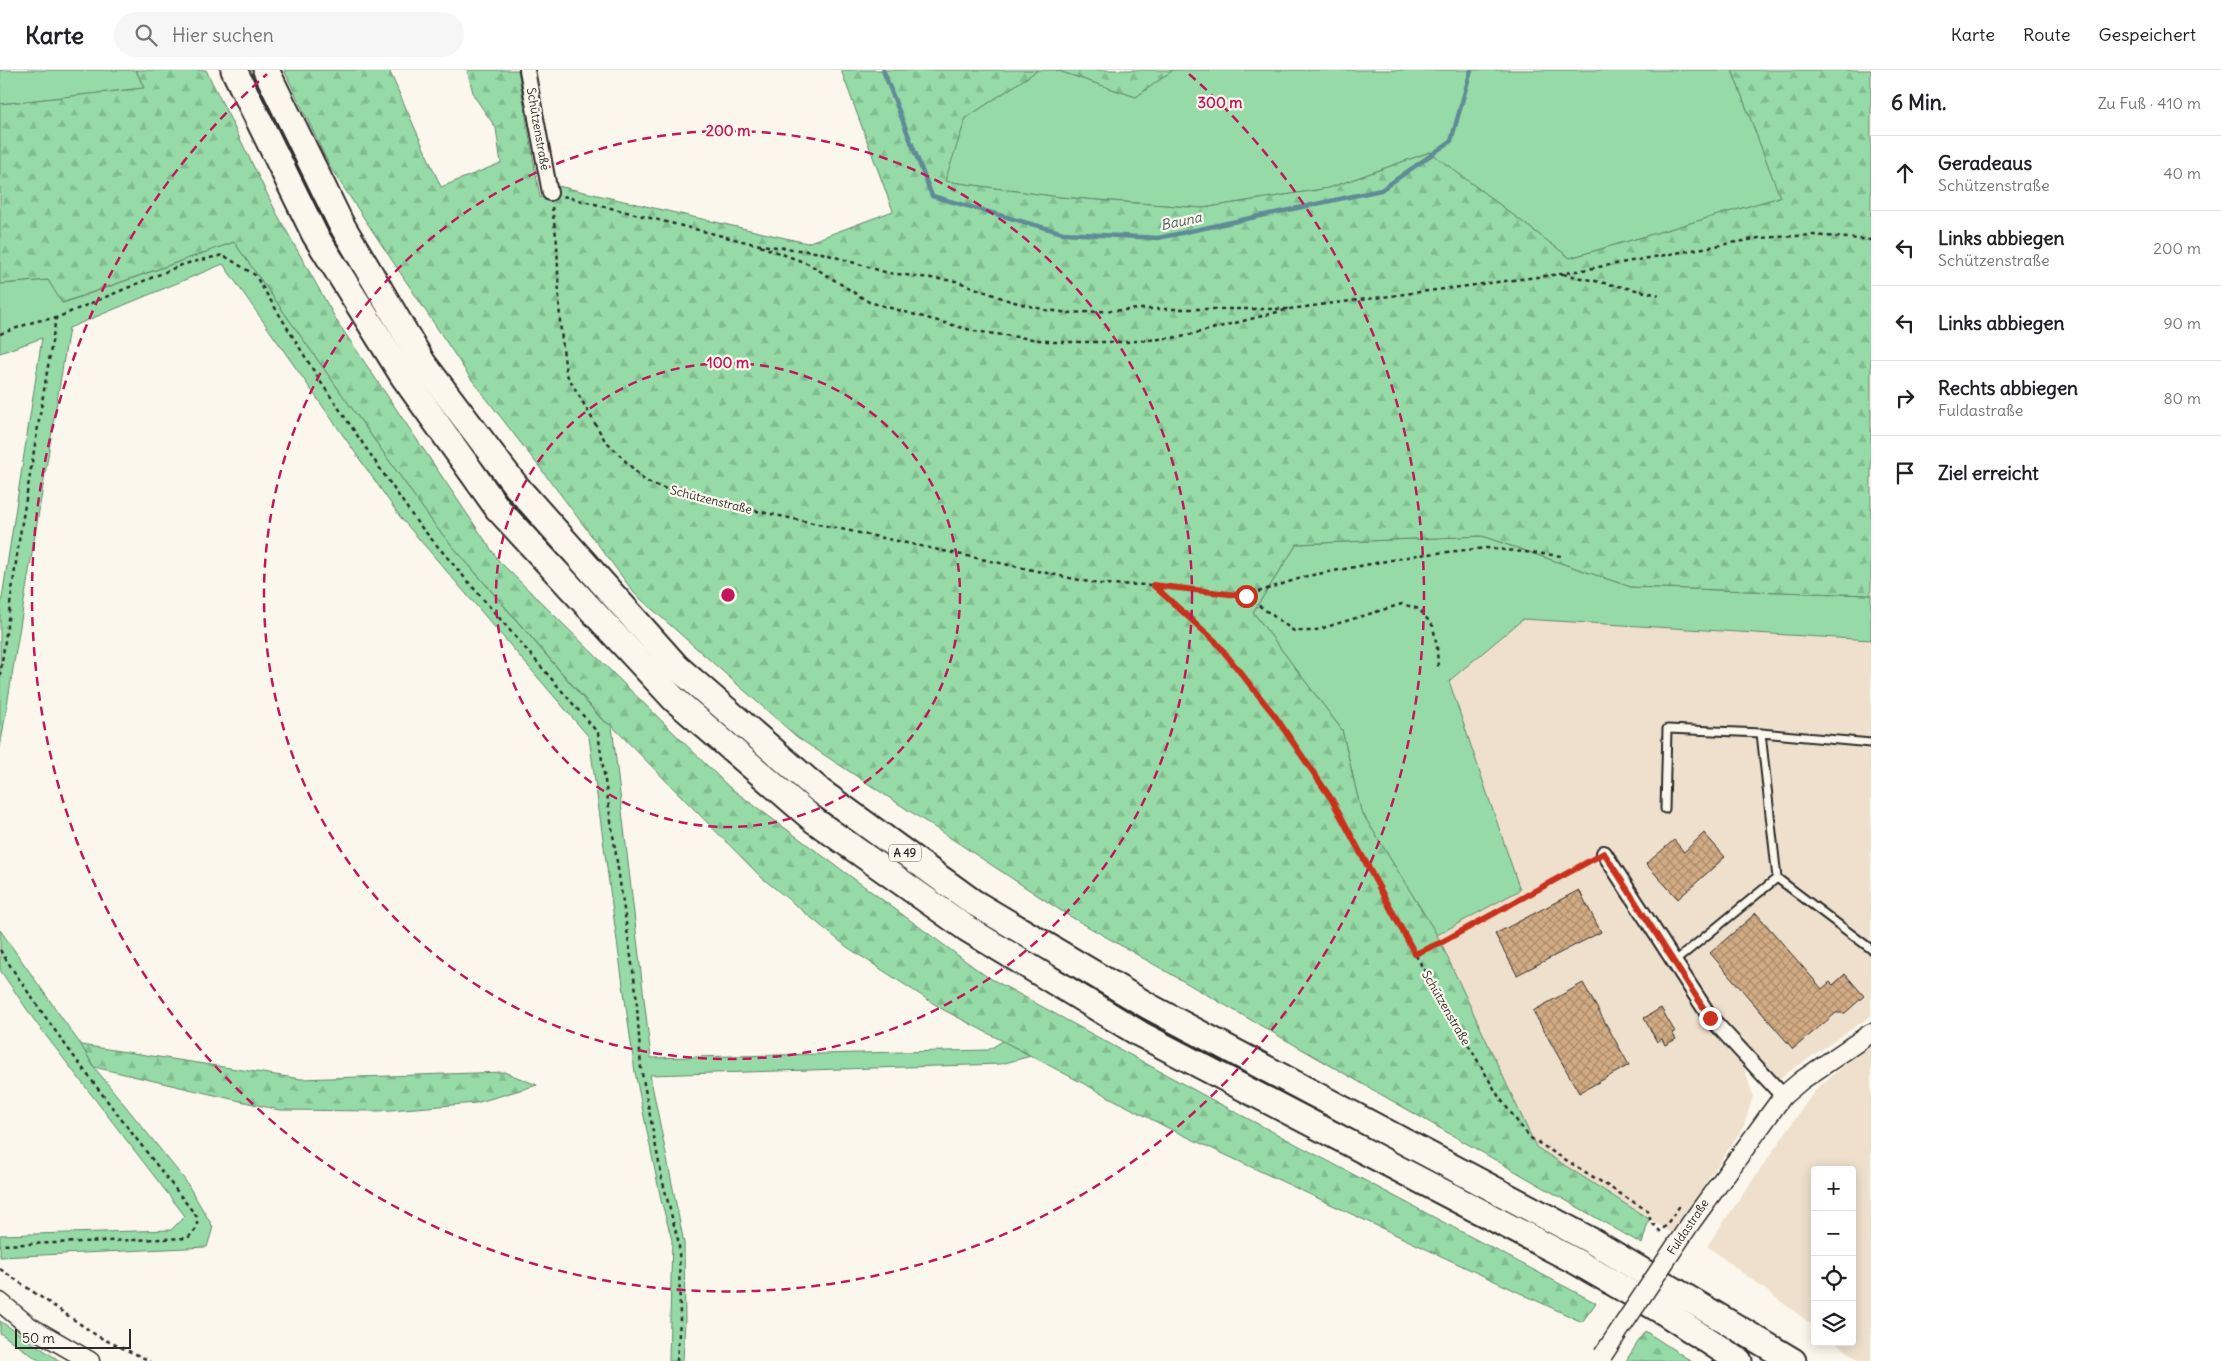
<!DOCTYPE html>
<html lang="de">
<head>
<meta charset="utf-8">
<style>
	:root { --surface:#fff; --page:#f6f6f6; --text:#202124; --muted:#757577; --line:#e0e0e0 }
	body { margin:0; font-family:Delius,sans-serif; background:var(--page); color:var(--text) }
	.controls { position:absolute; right:15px; bottom:15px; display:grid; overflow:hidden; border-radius:5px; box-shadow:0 2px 12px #0003 }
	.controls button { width:45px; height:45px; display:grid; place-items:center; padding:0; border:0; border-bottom:1px solid var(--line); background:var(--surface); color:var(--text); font:25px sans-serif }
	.scale { position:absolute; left:15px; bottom:12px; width:116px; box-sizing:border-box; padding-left:5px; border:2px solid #2b2b2b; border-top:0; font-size:14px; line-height:18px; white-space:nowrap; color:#2b2b2b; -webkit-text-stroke:4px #fbf7ec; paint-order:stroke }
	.stop { position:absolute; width:15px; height:15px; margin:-11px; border:4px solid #c8321e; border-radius:50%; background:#fff }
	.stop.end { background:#c8321e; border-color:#fff; box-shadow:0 1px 5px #0008 }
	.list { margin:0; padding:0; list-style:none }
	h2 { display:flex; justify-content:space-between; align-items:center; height:65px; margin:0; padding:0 20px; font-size:21px }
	h2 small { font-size:16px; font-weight:400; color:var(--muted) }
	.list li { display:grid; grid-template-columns:32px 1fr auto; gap:15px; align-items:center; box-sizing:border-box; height:75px; padding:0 20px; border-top:1px solid var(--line) }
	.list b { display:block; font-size:19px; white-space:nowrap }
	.list p { margin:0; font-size:16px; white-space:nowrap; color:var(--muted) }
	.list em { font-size:16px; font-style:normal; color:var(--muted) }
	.icon { flex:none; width:28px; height:28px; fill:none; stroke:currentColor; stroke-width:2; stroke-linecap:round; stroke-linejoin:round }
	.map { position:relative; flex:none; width:1871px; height:1291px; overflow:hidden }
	header { display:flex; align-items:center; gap:30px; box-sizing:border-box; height:70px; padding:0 25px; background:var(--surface); border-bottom:1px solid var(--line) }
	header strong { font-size:24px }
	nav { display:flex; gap:28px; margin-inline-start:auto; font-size:18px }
	.search { width:350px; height:45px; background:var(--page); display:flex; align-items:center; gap:12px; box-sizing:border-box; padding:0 18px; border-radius:28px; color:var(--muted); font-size:19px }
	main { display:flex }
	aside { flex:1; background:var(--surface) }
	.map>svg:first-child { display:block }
	.built { fill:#efe0cd }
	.green { fill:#96dba7; stroke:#608369 }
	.forest { fill:url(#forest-firs); stroke:#608369 }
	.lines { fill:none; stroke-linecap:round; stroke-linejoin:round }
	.stream { stroke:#5e8b97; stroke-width:4.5 }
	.building { fill:url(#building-cross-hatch); stroke:#2b2b2b }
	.service-casing { stroke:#2b2b2b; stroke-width:11 }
	.minor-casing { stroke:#2b2b2b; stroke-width:18 }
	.tertiary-casing { stroke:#2b2b2b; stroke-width:21 }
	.motorway-casing { stroke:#2b2b2b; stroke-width:29 }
	.path { stroke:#2b2b2b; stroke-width:2.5; stroke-dasharray:4 4; stroke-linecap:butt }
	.service { stroke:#fbf7ec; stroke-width:7 }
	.minor { stroke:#fbf7ec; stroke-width:14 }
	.tertiary { stroke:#fbf7ec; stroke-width:18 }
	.motorway { stroke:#fbf7ec; stroke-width:25 }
	.tertiary-bridge-casing { stroke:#2b2b2b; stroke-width:21; stroke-linecap:butt }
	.tertiary-bridge { stroke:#fbf7ec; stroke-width:18 }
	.route { stroke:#c8321e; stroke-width:6 }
	.ring { fill:none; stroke:#c2185b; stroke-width:2.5; stroke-dasharray:9 6 }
	.labels { text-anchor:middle; stroke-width:4.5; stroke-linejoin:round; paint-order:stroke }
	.shield { fill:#fbf7ec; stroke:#696865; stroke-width:1 }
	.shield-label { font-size:11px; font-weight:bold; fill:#2b2b2b }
	.street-label { font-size:12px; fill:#2b2b2b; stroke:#fbf7ec }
	.water-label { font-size:14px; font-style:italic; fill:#445b61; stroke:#fbf7ec }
	.centre { fill:#c2185b; stroke:#fbf7ec; stroke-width:2.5 }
	.ring-label { font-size:15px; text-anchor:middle; font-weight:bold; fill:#c2185b; stroke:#fbf7ec; stroke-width:4.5; stroke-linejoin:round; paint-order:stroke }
</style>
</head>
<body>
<header>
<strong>Karte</strong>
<div class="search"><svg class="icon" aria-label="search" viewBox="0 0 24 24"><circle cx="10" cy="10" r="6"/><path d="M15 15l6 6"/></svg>Hier suchen</div>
<nav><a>Karte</a><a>Route</a><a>Gespeichert</a></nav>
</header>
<main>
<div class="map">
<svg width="1871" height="1291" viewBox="0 0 1871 1291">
	<defs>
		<pattern id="forest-firs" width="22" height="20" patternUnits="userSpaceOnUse" patternTransform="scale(1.25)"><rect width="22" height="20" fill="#96dba7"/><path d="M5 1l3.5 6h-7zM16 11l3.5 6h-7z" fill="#81bc90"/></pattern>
		<pattern id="building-cross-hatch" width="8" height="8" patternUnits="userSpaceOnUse" patternTransform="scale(1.25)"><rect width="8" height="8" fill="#d3ac84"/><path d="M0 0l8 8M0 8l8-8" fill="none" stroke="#ab8c6c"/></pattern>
	</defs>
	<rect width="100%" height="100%" fill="#fbf7ec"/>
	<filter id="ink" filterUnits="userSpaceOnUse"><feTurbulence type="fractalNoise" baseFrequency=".02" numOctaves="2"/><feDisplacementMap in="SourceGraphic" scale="10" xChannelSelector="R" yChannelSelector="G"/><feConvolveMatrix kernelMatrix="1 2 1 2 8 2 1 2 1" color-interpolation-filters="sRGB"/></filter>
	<g filter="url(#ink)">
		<g class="built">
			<path d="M 1523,549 L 1871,570 L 1871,946 L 1777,1010 L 1710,932 L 1685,894 L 1744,997 L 1753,1026 L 1744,1056 L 1672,1163 L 1536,1077 L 1437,865 L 1520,820 L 1449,610 Z"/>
			<path d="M 1871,973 L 1871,1291 L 1860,1291 L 1835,1272 L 1852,1272 L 1852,1100 L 1815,1100 L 1815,1257 L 1707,1176 L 1816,1019 Z"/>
		</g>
		<g class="green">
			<path d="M 0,0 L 136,0 L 144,18 L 0,34 Z"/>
			<path d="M 1038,0 L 1056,0 L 1136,27 L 1173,0 L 1732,0 L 1781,127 L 1570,188 L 1430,82 L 1329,118 L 1203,138 L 1059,127 L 944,111 L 966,48 Z"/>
			<path d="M 234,172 L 437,458 L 601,649 L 612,656 L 651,988 L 988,980 L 1003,971 L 1031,986 L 1001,994 L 650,1005 L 684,1173 L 685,1251 L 683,1291 L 669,1291 L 672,1170 L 661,1130 L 635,1002 L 589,667 L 401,448 L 223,194 L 69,258 L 0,678 L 0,541 L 42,268 L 0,283 L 0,214 L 48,210 L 63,233 Z"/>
			<path d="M 1482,466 L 1631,517 L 1871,525 L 1871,570 L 1523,549 L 1449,611 L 1520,820 L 1437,865 L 1361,741 L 1342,660 L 1253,542 L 1297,474 Z"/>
			<path d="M 0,860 L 81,975 L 94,997 L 185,1110 L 213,1157 L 207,1177 L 0,1187 L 0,1165 L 171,1160 L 185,1146 L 37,954 L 0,900 Z"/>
			<path d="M 0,1251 L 60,1291 L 61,1291 L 40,1291 L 0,1263 Z"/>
		</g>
		<g class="forest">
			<path d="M 136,0 L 206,0 L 277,144 L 338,253 L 499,491 L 729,717 L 986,906 L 1207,1027 L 1596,1233 L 1582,1252 L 1166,1057 L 942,939 L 847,877 L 761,807 L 612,656 L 602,649 L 437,458 L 234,172 L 62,233 L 48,210 L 0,214 L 0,34 L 144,18 Z"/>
			<path d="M 284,0 L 389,0 L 441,117 L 501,93 L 496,58 L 474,26 L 467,0 L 518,0 L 540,128 L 558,116 L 807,173 L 893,141 L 841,0 L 1038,0 L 966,48 L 945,111 L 1059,127 L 1203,138 L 1329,118 L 1430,82 L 1570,188 L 1780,127 L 1732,0 L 1871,0 L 1871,525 L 1631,517 L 1482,466 L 1297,474 L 1253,542 L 1342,660 L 1361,741 L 1437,865 L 1536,1077 L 1649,1149 L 1642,1174 L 1066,844 L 797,667 L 635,524 L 561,425 L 469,306 L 330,97 Z"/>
			<path d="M 1056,0 L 1173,0 L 1136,27 Z"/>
			<path d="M 81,975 L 301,1009 L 504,1002 L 537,1015 L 476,1033 L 379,1041 L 279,1040 L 94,997 Z"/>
			<path d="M 1645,1261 L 1691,1291 L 1626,1291 Z"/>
		</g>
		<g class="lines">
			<path class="stream" d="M 883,0 L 932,126 L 1063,163 L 1158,168 L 1381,120 L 1451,71 L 1471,0"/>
		</g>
		<g class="building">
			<path d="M 1704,763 L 1725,787 L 1678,829 L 1646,794 L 1674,770 L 1684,782 Z"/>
			<path d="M 1579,820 L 1601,862 L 1517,905 L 1495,864 Z"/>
			<path d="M 1756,843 L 1822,919 L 1830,912 L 1833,915 L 1845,904 L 1864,926 L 1845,943 L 1836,943 L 1793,979 L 1710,883 Z"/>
			<path d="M 1583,913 L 1629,995 L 1579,1023 L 1533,941 Z"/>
			<path d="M 1661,938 L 1675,962 L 1672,963 L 1676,969 L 1665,975 L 1662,969 L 1657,972 L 1644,948 Z"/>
		</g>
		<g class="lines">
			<defs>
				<g id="service">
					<path d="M 1665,739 L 1667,659 L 1761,663"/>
					<path d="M 1777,808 L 1761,663 L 1871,673"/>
					<path d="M 1674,892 L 1777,808 L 1871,879"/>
				</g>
				<g id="minor">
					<path d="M 527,0 L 550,123"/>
					<path d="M 1604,783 L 1710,947 L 1783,1026"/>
				</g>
				<g id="tertiary">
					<path d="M 1690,1154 L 1783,1026 L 1802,1010 L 1871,963"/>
					<path d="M 0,1232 L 29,1256 L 90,1291"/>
				</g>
				<g id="motorway">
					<path d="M 234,0 L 315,165 L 403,306 L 498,439 L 674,629 L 815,751 L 966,858 L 1140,964 L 1577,1192 L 1667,1244 L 1739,1291"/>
					<path d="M 266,0 L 340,152 L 423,293 L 516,416 L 677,597 L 820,721 L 973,832 L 1150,937 L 1590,1170 L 1793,1291"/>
				</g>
			</defs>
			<use href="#service" class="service-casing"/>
			<use href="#minor" class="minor-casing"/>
			<use href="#tertiary" class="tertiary-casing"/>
			<use href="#motorway" class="motorway-casing"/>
			<g class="path">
				<path d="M 563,126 L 754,174 L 822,183 L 888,203 L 956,211 L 1010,231 L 1046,240 L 1069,243 L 1142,239 L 1289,239"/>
				<path d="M 552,137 L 557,173 L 560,253 L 566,303 L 604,369 L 645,411 L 682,425 L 1098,514 L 1153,515 L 1246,526 L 1307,506 L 1418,485 L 1486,478 L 1562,486"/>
				<path d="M 760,176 L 809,194 L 869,232 L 974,261 L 1054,272 L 1125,272 L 1181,267 L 1289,239 L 1560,204 L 1759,168 L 1813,165 L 1871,170"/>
				<path d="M 1563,204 L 1659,225"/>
				<path d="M 0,264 L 36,251 L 56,248 L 184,194 L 223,185 L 255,205 L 320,311 L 416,451 L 598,663 L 636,921 L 641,998 L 662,1109 L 679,1174 L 680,1251 L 677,1291"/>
				<path d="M 1154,516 L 1216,572 L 1275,646 L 1332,730 L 1415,884 L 1499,1027 L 1529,1067 L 1648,1141 L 1651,1152 L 1661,1162 L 1679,1137 L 1683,1138"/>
				<path d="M 1246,526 L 1294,561 L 1313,561 L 1402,534 L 1419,539 L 1433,556 L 1437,577 L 1438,600"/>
				<path d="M 0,606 L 19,471 L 56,248"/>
				<path d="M 0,880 C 60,973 129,1059 197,1147 L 197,1158 L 188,1168 L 0,1175"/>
				<path d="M 1415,884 L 1442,872 L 1592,790"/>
				<path d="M 0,1199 L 99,1267 L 150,1291"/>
			</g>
			<use href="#service" class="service"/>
			<use href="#minor" class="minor"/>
			<use href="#tertiary" class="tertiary"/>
			<use href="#motorway" class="motorway"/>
			<defs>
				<path id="tertiary-bridge" d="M 1603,1285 L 1690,1154"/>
			</defs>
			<use href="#tertiary-bridge" class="tertiary-bridge-casing"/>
			<use href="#tertiary-bridge" class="tertiary-bridge"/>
		</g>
	</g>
	<g class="lines" filter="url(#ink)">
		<path class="route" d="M 1246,526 L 1153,515 L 1216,572 L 1275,646 L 1332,730 L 1415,884 L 1442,872 L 1604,783 L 1710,948"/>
	</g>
	<g class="ring">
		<circle cx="728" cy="525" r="232"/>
		<circle cx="728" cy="525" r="464"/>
		<path d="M1189 4A696 696 0 1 1 267 4"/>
	</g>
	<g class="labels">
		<rect class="shield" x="889" y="774.5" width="32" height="17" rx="4"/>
		<g class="shield-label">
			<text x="905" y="787">A 49</text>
		</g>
		<g class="street-label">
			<text transform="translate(538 59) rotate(80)" y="4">Schützenstraße</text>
			<text transform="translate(711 430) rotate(14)" y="4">Schützenstraße</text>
			<text transform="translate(1446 938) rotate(60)" y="4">Schützenstraße</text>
			<text transform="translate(1688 1157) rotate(-56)" y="4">Fuldastraße</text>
		</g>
		<g class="water-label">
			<text transform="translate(1181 151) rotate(-12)" y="5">Bauna</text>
		</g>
	</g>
	<circle cx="728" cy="525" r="8" class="centre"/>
	<g class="ring-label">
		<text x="1220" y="38">300 m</text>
		<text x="728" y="66">200 m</text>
		<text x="728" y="298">100 m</text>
	</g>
</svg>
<div class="controls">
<button>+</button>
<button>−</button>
<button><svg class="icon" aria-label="locate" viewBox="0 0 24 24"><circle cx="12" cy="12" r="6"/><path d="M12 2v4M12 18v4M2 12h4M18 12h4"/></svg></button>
<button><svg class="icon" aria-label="layers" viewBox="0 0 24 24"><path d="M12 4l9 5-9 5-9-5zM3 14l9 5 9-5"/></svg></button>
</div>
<div class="scale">50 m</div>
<div class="stop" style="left:1246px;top:526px"></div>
<div class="stop end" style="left:1710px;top:948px"></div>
</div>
<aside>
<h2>6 Min.<small>Zu Fuß · 410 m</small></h2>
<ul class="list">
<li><svg class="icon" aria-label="ahead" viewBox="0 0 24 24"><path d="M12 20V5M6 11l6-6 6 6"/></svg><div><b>Geradeaus</b><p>Schützenstraße</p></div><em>40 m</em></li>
<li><svg class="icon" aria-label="left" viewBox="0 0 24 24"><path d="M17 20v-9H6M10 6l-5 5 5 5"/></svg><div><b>Links abbiegen</b><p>Schützenstraße</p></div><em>200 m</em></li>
<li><svg class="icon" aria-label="left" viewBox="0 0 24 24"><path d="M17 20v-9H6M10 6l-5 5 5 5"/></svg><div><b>Links abbiegen</b></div><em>90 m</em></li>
<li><svg class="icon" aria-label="right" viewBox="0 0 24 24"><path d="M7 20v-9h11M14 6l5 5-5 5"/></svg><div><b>Rechts abbiegen</b><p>Fuldastraße</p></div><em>80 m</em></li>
<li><svg class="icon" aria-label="arrive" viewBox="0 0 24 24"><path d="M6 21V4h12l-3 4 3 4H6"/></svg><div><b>Ziel erreicht</b></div></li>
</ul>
</aside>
</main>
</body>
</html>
